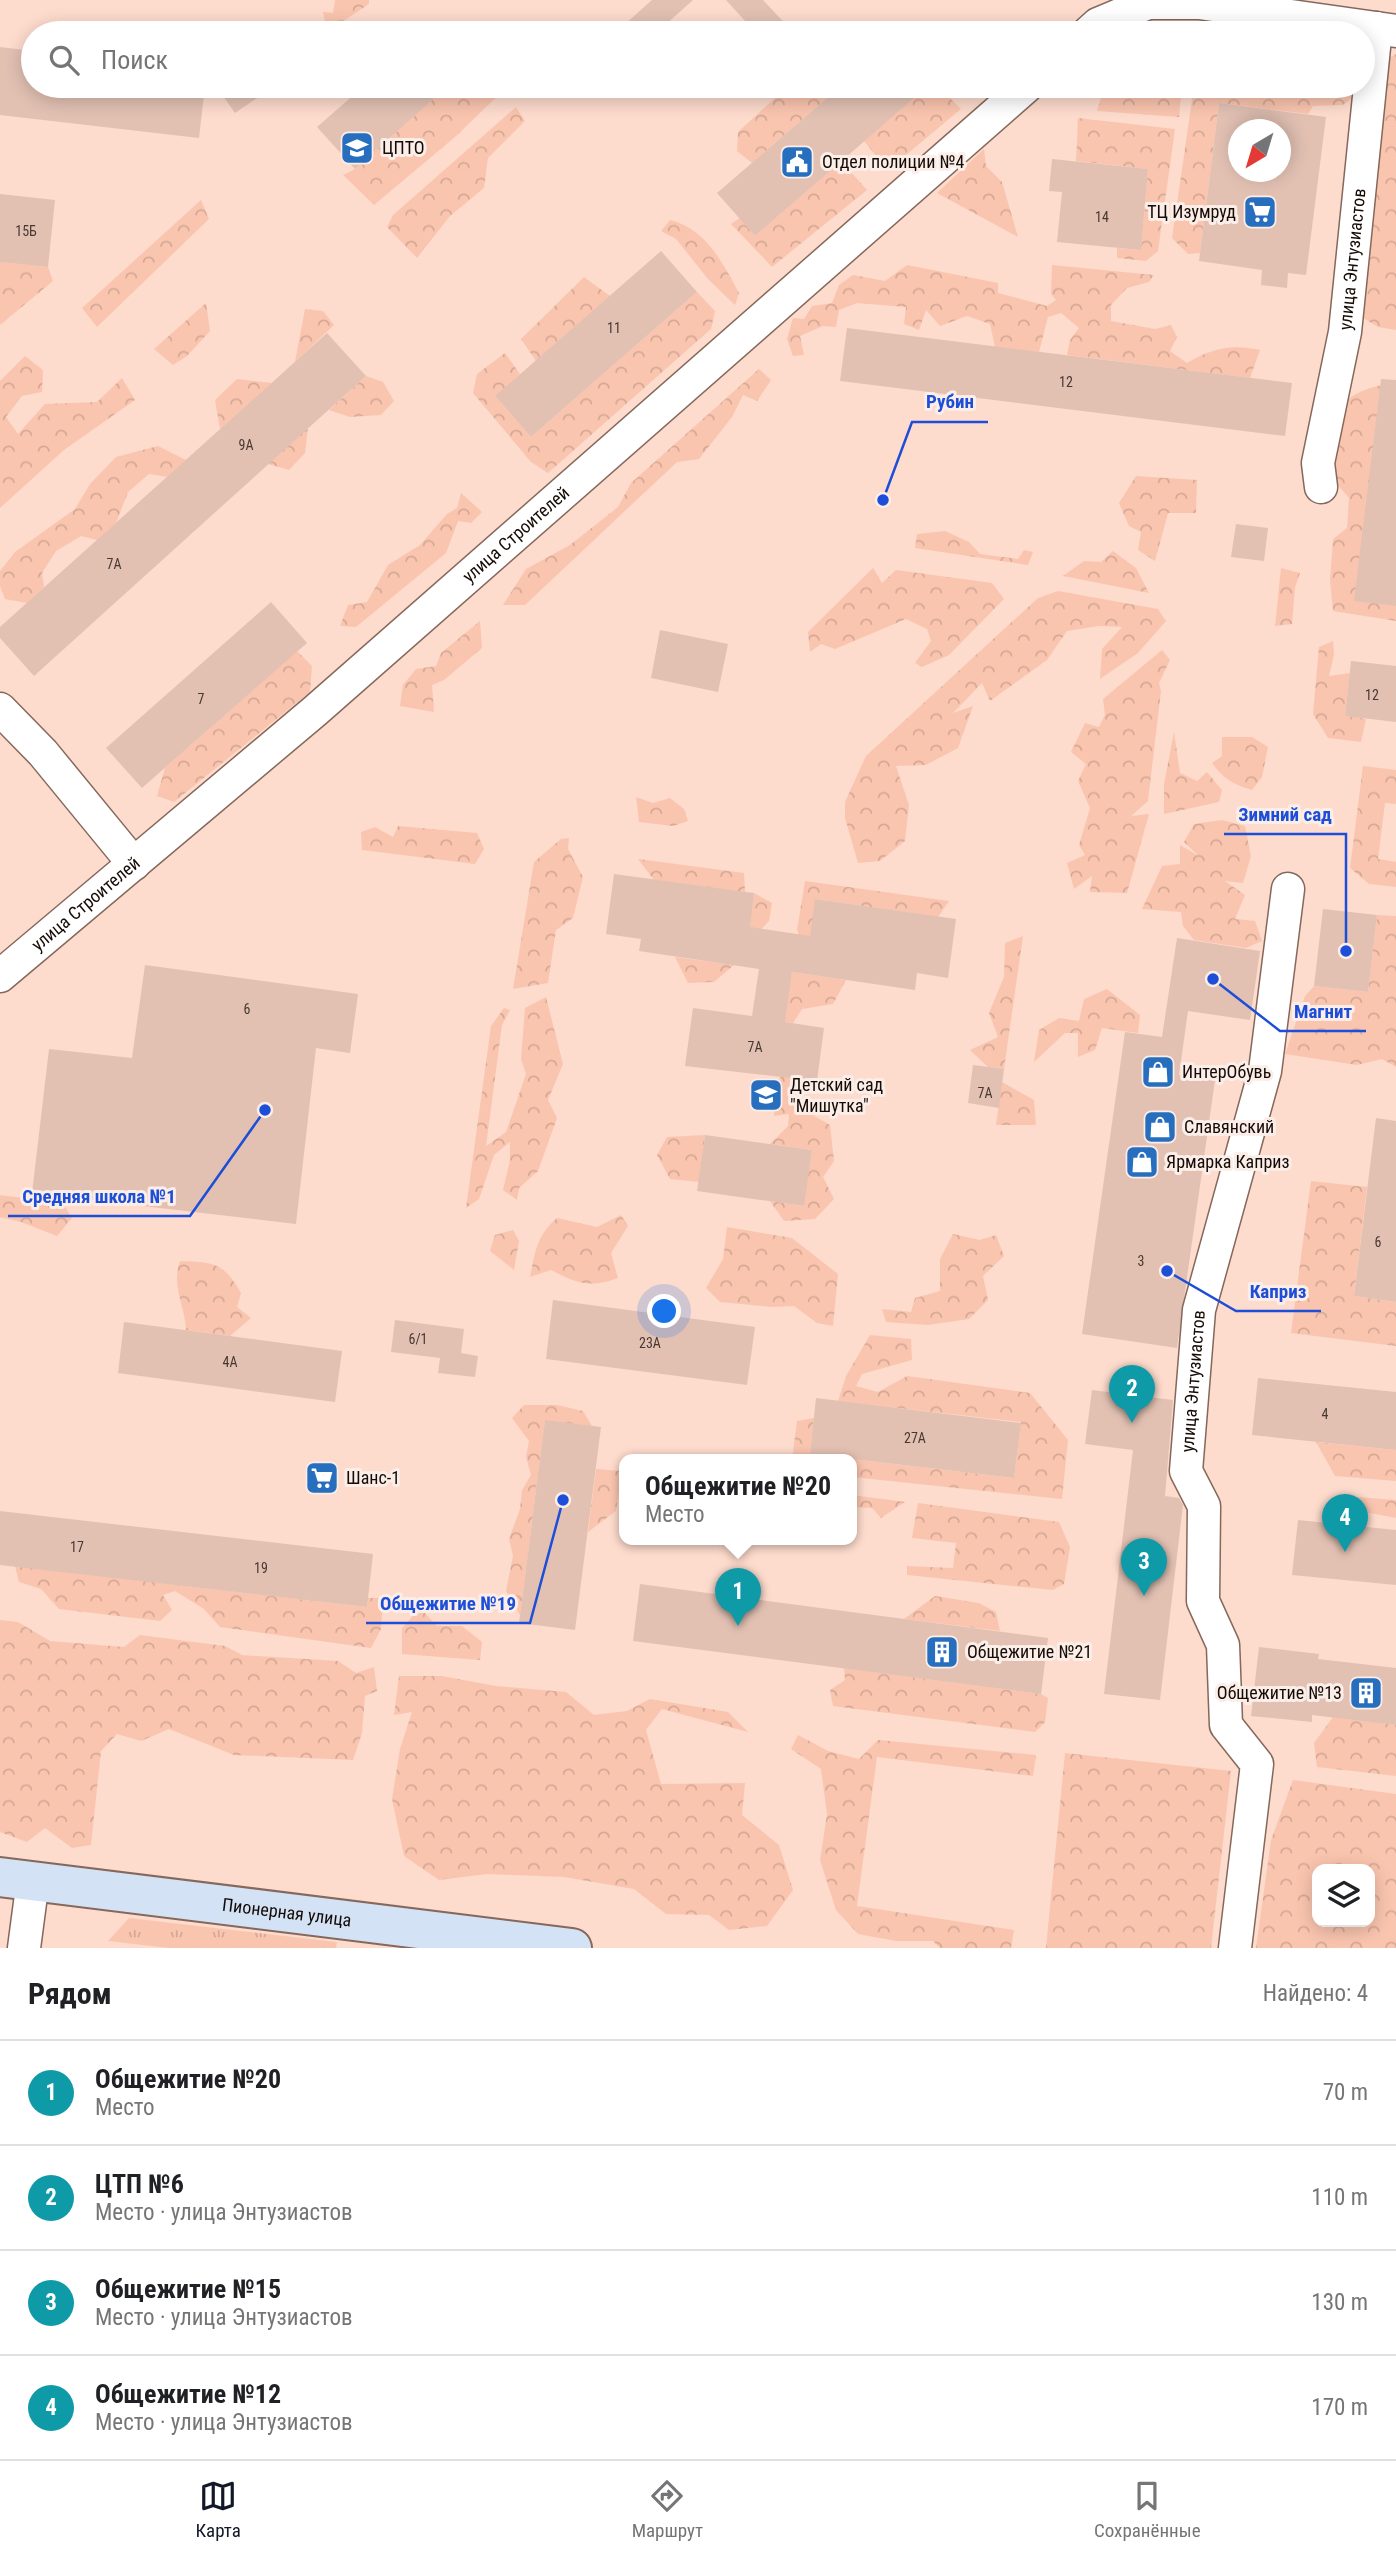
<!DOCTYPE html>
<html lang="ru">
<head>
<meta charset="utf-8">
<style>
	:root { --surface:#fff; --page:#f2f2f2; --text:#202124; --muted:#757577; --line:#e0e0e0; --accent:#111827 }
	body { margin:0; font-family:"Roboto Condensed",sans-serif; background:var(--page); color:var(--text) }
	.controls { position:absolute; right:21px; bottom:21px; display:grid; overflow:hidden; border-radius:14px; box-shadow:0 4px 18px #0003 }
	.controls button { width:63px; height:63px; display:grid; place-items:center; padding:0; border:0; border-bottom:2px solid var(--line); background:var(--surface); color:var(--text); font:35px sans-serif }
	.compass { position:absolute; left:1228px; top:119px; width:63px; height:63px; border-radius:50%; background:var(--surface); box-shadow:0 4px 18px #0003; rotate:218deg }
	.you { position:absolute; left:665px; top:1312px; width:24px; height:24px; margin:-18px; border:5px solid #fff; border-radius:50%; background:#1a73e8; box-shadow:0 0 0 10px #1a73e833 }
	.badge { display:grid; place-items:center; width:46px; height:46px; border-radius:50%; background:var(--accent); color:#fff; font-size:23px; font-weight:700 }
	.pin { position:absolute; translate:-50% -58px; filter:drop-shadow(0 2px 4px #0008) }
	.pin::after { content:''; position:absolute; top:37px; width:24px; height:21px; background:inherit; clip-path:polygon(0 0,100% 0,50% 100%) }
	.popup { position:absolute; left:619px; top:1454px; width:238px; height:91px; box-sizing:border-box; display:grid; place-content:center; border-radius:14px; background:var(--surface); filter:drop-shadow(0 2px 5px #0005); font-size:23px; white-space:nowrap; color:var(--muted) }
	.popup b { font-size:26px; color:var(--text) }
	.popup::after { content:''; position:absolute; left:50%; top:100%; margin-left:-14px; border:14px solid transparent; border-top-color:var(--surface) }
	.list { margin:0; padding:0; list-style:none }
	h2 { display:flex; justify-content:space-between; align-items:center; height:91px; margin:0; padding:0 28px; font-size:30px }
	h2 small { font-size:23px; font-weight:400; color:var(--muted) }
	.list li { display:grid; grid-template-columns:46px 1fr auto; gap:21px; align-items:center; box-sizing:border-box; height:105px; padding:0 28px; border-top:2px solid var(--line) }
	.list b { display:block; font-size:26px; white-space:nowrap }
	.list p { margin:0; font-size:23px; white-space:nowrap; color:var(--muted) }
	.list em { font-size:23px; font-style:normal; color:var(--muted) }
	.icon { flex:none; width:38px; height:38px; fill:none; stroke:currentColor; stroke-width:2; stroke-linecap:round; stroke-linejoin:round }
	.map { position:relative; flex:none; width:1396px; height:1948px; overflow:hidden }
	.search { position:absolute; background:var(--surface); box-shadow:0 4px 18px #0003; left:21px; right:21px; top:21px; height:77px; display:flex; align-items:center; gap:18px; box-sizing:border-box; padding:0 24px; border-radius:38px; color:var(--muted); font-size:26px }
	.sheet { height:511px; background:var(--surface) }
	nav { display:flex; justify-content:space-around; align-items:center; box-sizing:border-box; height:98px; border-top:2px solid var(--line); background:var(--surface); font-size:19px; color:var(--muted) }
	nav a { display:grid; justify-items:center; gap:4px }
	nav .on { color:var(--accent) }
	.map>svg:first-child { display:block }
	.grass { fill:url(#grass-tufts) }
	.forest { fill:url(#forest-crowns); fill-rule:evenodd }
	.building { fill:#e2c1b3; fill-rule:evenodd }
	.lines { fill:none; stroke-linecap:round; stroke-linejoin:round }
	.street-casing { stroke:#85685b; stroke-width:35 }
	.secondary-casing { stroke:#85685b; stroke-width:42 }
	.street { stroke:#fff; stroke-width:32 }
	.secondary { stroke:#d3e2f5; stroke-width:38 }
	.labels { text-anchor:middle; stroke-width:6; stroke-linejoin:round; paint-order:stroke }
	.number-label { font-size:14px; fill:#483831 }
	.poi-label { font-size:18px; fill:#150b06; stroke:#fbeee8; text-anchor:start }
	.street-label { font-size:18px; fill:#150b06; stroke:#fbeee8 }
	.leader { fill:none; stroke:#1d4ed8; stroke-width:2.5 }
	.callout-dot { fill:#1d4ed8; stroke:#fbeee8; stroke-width:2.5 }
	.callout-label { font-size:19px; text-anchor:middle; font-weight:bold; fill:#1d4ed8; stroke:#fbeee8; stroke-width:6; stroke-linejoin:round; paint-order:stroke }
</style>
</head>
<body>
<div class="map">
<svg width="1396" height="1948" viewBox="0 0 1396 1948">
	<defs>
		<pattern id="grass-tufts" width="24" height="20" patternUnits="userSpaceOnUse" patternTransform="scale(1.75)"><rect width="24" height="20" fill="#fac5af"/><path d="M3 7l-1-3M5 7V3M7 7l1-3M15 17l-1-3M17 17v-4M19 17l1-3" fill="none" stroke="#d5a895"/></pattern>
		<pattern id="forest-crowns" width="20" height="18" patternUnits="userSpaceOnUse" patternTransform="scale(1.75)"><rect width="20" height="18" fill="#fac5af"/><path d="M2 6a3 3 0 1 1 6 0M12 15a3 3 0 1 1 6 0" fill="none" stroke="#d5a895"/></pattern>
	</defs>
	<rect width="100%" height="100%" fill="#fddbcd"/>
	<path class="grass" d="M 129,1918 L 337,1942 L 336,1948 L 169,1948 L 108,1941 Z"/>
	<g class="forest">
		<path d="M 335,0 L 369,0 L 369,4 L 327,32 L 323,12 L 333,13 Z"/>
		<path d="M 1152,26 L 1190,27 L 1189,33 L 1137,33 Z"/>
		<path d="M 1396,54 L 1396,330 L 1378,327 L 1355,313 L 1385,60 Z"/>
		<path d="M 448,86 L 508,86 L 455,137 L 374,205 L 343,175 L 355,169 Z"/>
		<path d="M 788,86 L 841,86 L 752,163 L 737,151 L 738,132 Z"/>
		<path d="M 928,86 L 938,86 L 961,109 L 888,170 L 864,141 Z"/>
		<path d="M 1105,86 L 1182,86 L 1179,117 L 1097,111 Z"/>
		<path d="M 1194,86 L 1359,86 L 1358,94 L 1343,105 L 1313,106 L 1308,114 L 1219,103 L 1200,253 L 1188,254 L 1172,238 Z"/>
		<path d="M 516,107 L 525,121 L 488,158 L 484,188 L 450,216 L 417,258 L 387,227 L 393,215 Z"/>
		<path d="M 1078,118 L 1175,129 L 1158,251 L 1146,261 L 1117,258 L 1117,248 L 1141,250 L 1148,169 L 1076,161 Z"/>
		<path d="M 984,149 L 986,166 L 1002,182 L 1018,237 L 937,193 Z"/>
		<path d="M 841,161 L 867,190 L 772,267 L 731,224 L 740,218 L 755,236 Z"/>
		<path d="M 201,200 L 209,219 L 97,327 L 82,308 Z"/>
		<path d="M 670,220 C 705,228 723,263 739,293 L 735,305 L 708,279 L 676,239 L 661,231 Z"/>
		<path d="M 0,262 L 48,267 L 53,281 L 0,325 Z"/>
		<path d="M 907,265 L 998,283 L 998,293 L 1047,306 L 1056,300 L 1051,294 L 1052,265 L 1154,275 L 1149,282 L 1127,288 L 1111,305 L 1111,321 L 1155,329 L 1171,325 L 1177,337 L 1170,351 L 1187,363 C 1213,348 1231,344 1260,350 L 1250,378 L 1067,355 L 1070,340 L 1079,328 L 1061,313 L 1048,317 L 1039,352 L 995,347 L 990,324 L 967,316 L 940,326 L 926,310 L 919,330 L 904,324 L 906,307 L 857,303 L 839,310 L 836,327 L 823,326 L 800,336 L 804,355 L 793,356 L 787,339 L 793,318 L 804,319 L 812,306 L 832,303 L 839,285 L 853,275 L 885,281 Z"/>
		<path d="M 584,277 L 610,296 L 536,361 L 521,339 Z"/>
		<path d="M 697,292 L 715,311 L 711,329 L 548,473 L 531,462 L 473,393 L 477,374 L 505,353 L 520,374 L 496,397 L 531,437 Z"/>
		<path d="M 206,303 L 210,331 L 187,356 L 173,365 L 154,349 Z"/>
		<path d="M 305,309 L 323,311 L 334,325 L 295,362 Z"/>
		<path d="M 25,356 L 43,370 L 42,392 L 22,396 L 6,417 L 18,434 L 45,404 L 97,402 L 122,378 L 135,400 L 64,450 L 0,508 L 0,381 Z"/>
		<path d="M 759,369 L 771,380 L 757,401 L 743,395 L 732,417 L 699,459 L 677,462 L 525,605 L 503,605 L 526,569 L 570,545 L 618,507 L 631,483 Z"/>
		<path d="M 366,376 L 383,382 L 394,401 L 381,415 L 350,417 L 329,410 Z"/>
		<path d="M 237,379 L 272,383 L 220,429 L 215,400 Z"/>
		<path d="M 1396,382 L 1379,398 L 1355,600 L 1396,606 L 1396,621 L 1333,611 L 1330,580 L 1333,539 L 1347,528 L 1349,498 L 1328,474 C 1335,415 1328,394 1396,382 Z"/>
		<path d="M 308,428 L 305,453 L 289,470 L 268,464 Z"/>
		<path d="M 158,446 L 186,460 L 167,477 L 149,474 L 128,492 L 116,523 L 97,540 L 81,536 L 56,551 L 42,573 L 44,587 L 27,603 L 5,599 L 0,586 L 0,571 L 15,552 L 75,509 L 90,484 L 116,457 Z"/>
		<path d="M 1136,476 L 1197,480 L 1196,513 L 1168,513 L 1155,561 L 1138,550 L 1141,532 L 1129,526 L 1119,503 Z"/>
		<path d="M 461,493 L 482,512 L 471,523 L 458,521 L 446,553 L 356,627 L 340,626 L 348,605 L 367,602 L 388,565 L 420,545 L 447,514 L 457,508 Z"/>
		<path d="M 945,531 L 969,542 L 980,554 L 1018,559 L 1024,550 L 1033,552 L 1028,565 L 915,548 L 917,534 Z"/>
		<path d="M 1113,551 L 1136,568 L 1149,593 L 1063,576 L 1084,561 L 1101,562 Z"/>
		<path d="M 873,568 L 882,583 L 896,570 L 992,583 L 1004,599 L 949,655 L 922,667 L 915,663 L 931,641 L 927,629 L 906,619 L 835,649 L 821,644 L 810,652 L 808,632 Z"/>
		<path d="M 1281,568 L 1300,573 L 1295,587 L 1292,624 L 1275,626 Z"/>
		<path d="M 1058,591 L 1158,609 L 1166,621 L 1138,653 L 1100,679 L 1102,649 L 1122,627 L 1099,626 L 1067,631 L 1047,660 L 990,701 L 982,683 L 953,713 L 973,706 L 958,748 L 926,765 L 896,766 L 909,805 L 905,841 L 880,861 L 858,863 L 845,818 L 845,802 L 866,756 L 1038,598 Z"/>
		<path d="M 480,621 L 482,648 L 444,680 L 432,685 L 434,712 L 400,706 L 403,685 L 416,669 L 436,666 L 441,653 Z"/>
		<path d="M 1333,641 L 1334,655 L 1329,676 L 1350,673 L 1345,715 L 1366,719 L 1361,742 L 1328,738 L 1313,714 L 1319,647 Z"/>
		<path d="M 1162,650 L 1170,660 L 1159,683 L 1161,691 L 1148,801 L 1131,816 L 1149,814 L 1127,893 L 1090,892 L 1092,876 L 1074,889 L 1067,863 L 1085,855 L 1079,845 L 1090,808 L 1078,781 L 1086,764 L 1071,752 L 1085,723 L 1099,727 L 1105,715 L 1103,699 Z"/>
		<path d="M 297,651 L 312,666 L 310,692 L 174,802 L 157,796 L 165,768 Z"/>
		<path d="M 1174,732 L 1180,773 L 1197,781 L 1207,772 L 1222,790 L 1219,802 L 1164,814 L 1164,784 Z"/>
		<path d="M 1222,737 L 1252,737 L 1268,747 L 1262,777 L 1252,790 C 1235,785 1223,779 1212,763 L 1222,756 Z"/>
		<path d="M 1363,766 L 1396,770 L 1396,804 L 1385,803 L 1378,859 L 1396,862 L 1396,887 L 1369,884 L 1350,868 Z"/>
		<path d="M 636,797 L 653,803 L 670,798 L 684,809 L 688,821 L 673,826 L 639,822 Z"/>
		<path d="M 1222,820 L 1245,826 L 1251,856 L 1243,883 L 1225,881 L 1245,895 L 1235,919 L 1255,921 L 1262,941 L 1246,948 L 1194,940 L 1183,926 L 1181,912 L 1142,909 L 1162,866 L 1180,864 L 1180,845 L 1199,856 L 1184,842 L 1194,824 Z"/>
		<path d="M 398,826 L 477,833 L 484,849 L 475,864 L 362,850 L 361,832 L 375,827 L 393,837 Z"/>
		<path d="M 569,838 L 568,849 L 583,877 L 573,918 L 556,930 L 548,983 L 513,989 L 534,862 L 561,839 Z"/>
		<path d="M 638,859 L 744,873 L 745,892 L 654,880 Z"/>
		<path d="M 805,881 L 949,901 L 938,917 L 816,899 L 809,946 L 803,945 L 797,930 Z"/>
		<path d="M 754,893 L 772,903 L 769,921 L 755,936 L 748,935 Z"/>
		<path d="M 1377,915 L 1396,916 L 1396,1067 L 1382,1059 L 1357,1065 L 1285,1054 L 1305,996 L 1314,986 L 1368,992 Z"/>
		<path d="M 1023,936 L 1004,1069 L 988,1067 L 970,1050 L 998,1037 L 989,1013 L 1004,977 L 1005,943 Z"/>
		<path d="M 675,957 L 734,965 L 714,982 L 688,983 Z"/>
		<path d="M 792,972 L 846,980 L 833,1004 L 802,1009 L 793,1023 L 780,1021 L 785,984 L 790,985 Z"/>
		<path d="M 1107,989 L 1140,1015 L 1138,1033 L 1102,1028 L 1095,1050 L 1078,1057 L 1078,1033 L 1065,1033 L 1034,1062 L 1039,1030 L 1059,1018 L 1079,1021 L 1084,999 Z"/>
		<path d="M 546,997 L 563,1064 L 548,1100 L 557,1118 L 538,1171 L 519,1188 L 517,1200 L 503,1190 L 510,1160 L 510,1142 L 494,1155 L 479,1199 L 466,1208 L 491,1026 L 504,1008 L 510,1010 L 502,1025 L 486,1146 L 506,1132 L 526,1074 L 521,1059 L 525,1008 Z"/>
		<path d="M 780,1076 L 800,1078 L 792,1103 L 830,1125 L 834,1161 L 823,1177 L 834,1199 L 815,1219 L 784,1221 L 770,1201 L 803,1206 L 812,1150 L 770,1144 L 788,1126 L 789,1114 L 774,1116 Z"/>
		<path d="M 1002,1082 L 1034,1100 L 1036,1125 L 996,1125 Z"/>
		<path d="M 705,1135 L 699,1182 L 670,1179 L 657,1155 L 667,1137 Z"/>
		<path d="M 1311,1181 L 1367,1187 L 1354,1296 L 1396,1302 L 1396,1346 L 1291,1333 Z"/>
		<path d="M 0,1195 L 63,1203 L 72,1218 L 57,1236 L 21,1222 L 0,1217 Z"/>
		<path d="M 621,1215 L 628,1226 L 611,1253 L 618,1278 C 591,1288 577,1284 551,1270 L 530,1277 C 535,1252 537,1235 557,1218 L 597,1227 Z"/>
		<path d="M 727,1227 L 792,1238 L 838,1274 L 833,1326 L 817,1323 L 794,1306 L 772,1307 L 720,1302 L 706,1288 L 723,1259 Z"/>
		<path d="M 513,1230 L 519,1241 L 514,1270 L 490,1251 L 495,1235 Z"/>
		<path d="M 953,1234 L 980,1240 L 996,1235 L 1004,1256 L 983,1276 L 988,1300 L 969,1319 L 928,1325 L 886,1322 L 882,1309 L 911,1312 L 915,1298 L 940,1291 L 940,1259 Z"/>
		<path d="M 180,1261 C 214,1262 224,1263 241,1293 L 237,1307 L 251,1318 L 230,1336 L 186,1330 C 185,1305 171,1286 180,1261 Z"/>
		<path d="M 870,1335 L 911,1339 L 912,1360 L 862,1374 L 856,1386 L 878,1392 L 907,1376 L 1030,1393 L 1068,1440 L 1062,1499 L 852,1477 L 852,1460 L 792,1460 L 797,1421 L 814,1418 L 810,1454 L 1014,1478 L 1021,1422 L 838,1401 L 846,1376 Z"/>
		<path d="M 524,1405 L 557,1405 L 583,1411 L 592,1426 L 545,1421 L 520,1615 L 506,1591 L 513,1556 L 509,1539 L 520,1509 L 522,1490 L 531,1475 L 526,1457 L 529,1441 L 512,1418 Z"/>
		<path d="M 1316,1442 L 1396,1450 L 1396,1481 L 1335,1476 Z"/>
		<path d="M 596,1469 L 622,1471 L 616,1511 L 588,1532 Z"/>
		<path d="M 852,1495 L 905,1502 L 881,1518 L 872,1508 L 852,1507 Z"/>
		<path d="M 1357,1497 L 1396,1500 L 1396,1518 L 1365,1512 Z"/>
		<path d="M 918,1503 L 1059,1522 L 1070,1547 L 1064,1584 L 1053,1590 L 907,1575 L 907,1566 L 953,1568 L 956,1543 L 912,1538 Z"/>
		<path d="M 15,1566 L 367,1607 L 368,1598 L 383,1598 L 381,1629 L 371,1648 L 220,1627 L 204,1609 L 175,1591 L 163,1595 L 172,1610 L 160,1621 L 59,1609 L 41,1589 L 19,1582 Z"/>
		<path d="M 935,1596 L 979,1603 L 996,1612 L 1000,1631 L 904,1619 Z"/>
		<path d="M 420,1608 L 437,1626 L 462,1626 L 482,1642 L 480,1660 L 402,1654 L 402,1628 Z"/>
		<path d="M 0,1620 L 18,1622 L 50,1641 L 124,1647 L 140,1635 L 225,1646 L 242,1655 L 338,1661 L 356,1673 L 374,1667 L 377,1691 L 365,1696 L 362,1733 L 353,1760 L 234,1755 L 169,1729 L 141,1741 L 117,1734 L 101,1751 L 91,1845 L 72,1848 L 45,1828 L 27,1842 L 0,1832 Z"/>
		<path d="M 844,1668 L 1041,1694 L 1048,1698 L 1045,1722 L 1035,1732 L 833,1706 L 830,1690 L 845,1680 Z"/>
		<path d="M 399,1676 L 442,1676 L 496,1686 L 566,1692 L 594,1715 L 627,1711 L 650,1699 L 728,1712 L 748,1732 L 662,1709 L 646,1730 L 661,1784 L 745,1783 L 742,1815 L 779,1845 L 793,1890 L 767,1926 L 729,1930 L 709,1915 L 666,1914 L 634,1889 L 564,1877 L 487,1874 L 439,1880 L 404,1856 L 392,1799 L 400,1749 L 412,1712 L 394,1715 Z"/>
		<path d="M 1333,1717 L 1396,1725 L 1396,1776 L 1317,1767 L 1314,1743 Z"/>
		<path d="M 798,1735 L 828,1751 L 859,1759 L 878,1740 L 1036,1755 L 1033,1776 L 877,1757 L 857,1906 L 1014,1930 L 1011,1948 L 940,1948 L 933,1941 L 896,1941 L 858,1934 L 836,1910 L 820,1860 L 827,1814 L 821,1769 L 791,1749 Z"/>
		<path d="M 1065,1753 L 1231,1771 L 1211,1948 L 1046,1948 Z"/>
		<path d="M 1293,1780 L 1396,1794 L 1396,1948 L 1256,1948 L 1271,1840 ZM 1370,1869 L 1370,1922 L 1317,1922 L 1317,1869 Z"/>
	</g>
	<g class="building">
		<path d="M 652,0 L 693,0 L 656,33 L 615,33 Z"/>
		<path d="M 726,0 L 763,0 L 794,33 L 756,33 Z"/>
		<path d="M 0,47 L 33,51 L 33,86 L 205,86 L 199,138 L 0,115 Z"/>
		<path d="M 216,86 L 275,86 L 235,113 Z"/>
		<path d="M 364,86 L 448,86 L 355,169 L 317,127 Z"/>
		<path d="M 841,86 L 928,86 L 755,236 L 717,193 Z"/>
		<path d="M 1219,103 L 1326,117 L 1306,275 L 1288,273 L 1287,288 L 1261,285 L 1262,270 L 1199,261 ZM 1238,130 L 1280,130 L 1280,172 L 1238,172 Z"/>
		<path d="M 1052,159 L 1148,169 L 1141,250 L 1057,242 L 1062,192 L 1049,191 Z"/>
		<path d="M 0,194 L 55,200 L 48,267 L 0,262 Z"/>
		<path d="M 661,251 L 697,292 L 531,437 L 495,396 Z"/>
		<path d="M 847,328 L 1292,383 L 1285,436 L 840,381 Z"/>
		<path d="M 327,333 L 366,376 L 34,676 L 0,638 L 0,627 Z"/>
		<path d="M 1381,379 L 1396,380 L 1396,606 L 1354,601 Z"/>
		<path d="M 1236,524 L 1268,528 L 1264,561 L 1231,557 Z"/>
		<path d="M 271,602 L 307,643 L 142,788 L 106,748 Z"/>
		<path d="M 660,630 L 728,644 L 718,692 L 651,678 Z"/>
		<path d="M 1351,661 L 1396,666 L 1396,722 L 1345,716 Z"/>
		<path d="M 614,874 L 754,893 L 750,927 L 810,936 L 815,899 L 956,919 L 948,978 L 917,973 L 915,990 L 792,972 L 785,1022 L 824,1028 L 817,1081 L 685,1066 L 693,1008 L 752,1016 L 759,969 L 639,951 L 641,939 L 606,934 Z"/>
		<path d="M 1323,909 L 1377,915 L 1368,992 L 1314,986 Z"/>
		<path d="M 1177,938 L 1260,951 L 1250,1020 L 1188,1011 L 1179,1075 L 1215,1080 L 1177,1348 L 1082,1334 L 1125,1032 L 1162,1037 Z"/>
		<path d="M 145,965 L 358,994 L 350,1053 L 316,1048 L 296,1224 L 32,1193 L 49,1049 L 132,1058 Z"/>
		<path d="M 973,1065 L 1004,1069 L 999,1108 L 968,1103 Z"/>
		<path d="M 1376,1118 L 1396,1121 L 1396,1302 L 1354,1296 Z"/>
		<path d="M 705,1135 L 812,1150 L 804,1206 L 697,1191 Z"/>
		<path d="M 553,1300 L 755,1327 L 747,1385 L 546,1359 Z"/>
		<path d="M 395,1320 L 464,1329 L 461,1353 L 478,1356 L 475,1377 L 438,1373 L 440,1358 L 391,1352 Z"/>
		<path d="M 124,1322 L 342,1351 L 335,1402 L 118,1373 Z"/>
		<path d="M 1258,1378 L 1396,1392 L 1396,1450 L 1252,1435 Z"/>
		<path d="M 1092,1390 L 1173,1400 L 1165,1496 L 1179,1498 L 1183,1505 L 1160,1700 L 1104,1694 L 1133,1450 L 1085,1444 Z"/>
		<path d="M 816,1398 L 1021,1423 L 1014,1478 L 810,1454 Z"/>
		<path d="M 545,1420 L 601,1427 L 575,1630 L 519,1623 Z"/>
		<path d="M 0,1511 L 373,1554 L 367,1607 L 0,1565 Z"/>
		<path d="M 1298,1520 L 1396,1530 L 1396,1585 L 1292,1575 Z"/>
		<path d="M 640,1584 L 1048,1638 L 1041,1694 L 633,1641 Z"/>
		<path d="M 1259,1647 L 1319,1654 L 1318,1659 L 1396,1668 L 1396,1725 L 1312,1715 L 1312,1722 L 1251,1716 Z"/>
	</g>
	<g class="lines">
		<defs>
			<g id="street">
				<path d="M 1088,33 L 1098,24 L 1148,3 L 1199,3 L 1396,31"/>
				<path id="s1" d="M 1321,487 L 1318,463 L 1345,332 L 1376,28"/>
				<path d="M 0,709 L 43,753 L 134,864"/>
				<path id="s2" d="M 0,976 L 315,711 L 1027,86"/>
				<path d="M 24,1948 L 33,1880"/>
				<path id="s3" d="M 1235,1948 L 1257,1764 L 1226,1725 L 1223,1645 L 1203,1601 L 1204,1506 L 1186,1471 L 1199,1310 L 1265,1071 L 1288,889"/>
			</g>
			<g id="secondary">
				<path id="s4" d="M 0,1877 L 572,1948"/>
			</g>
		</defs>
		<use href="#street" class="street-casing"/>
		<use href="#secondary" class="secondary-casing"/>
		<use href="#street" class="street"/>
		<use href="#secondary" class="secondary"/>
	</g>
	<defs>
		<symbol id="university-square" viewBox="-11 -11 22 22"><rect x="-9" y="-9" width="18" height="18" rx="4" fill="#276ebe" stroke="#fbeee8"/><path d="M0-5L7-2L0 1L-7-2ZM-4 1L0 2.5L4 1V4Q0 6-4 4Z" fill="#fff"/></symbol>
		<symbol id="civic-square" viewBox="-11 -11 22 22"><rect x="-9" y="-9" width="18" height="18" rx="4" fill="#276ebe" stroke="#fbeee8"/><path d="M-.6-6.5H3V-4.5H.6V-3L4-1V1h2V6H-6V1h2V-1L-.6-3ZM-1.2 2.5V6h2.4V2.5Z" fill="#fff"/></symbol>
		<symbol id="supermarket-square" viewBox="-11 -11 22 22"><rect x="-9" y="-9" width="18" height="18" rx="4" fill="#276ebe" stroke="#fbeee8"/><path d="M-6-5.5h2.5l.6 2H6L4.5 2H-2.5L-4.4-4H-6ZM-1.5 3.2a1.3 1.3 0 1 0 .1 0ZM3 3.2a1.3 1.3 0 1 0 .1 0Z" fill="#fff"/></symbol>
		<symbol id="shop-square" viewBox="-11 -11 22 22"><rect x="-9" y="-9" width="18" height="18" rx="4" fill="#276ebe" stroke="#fbeee8"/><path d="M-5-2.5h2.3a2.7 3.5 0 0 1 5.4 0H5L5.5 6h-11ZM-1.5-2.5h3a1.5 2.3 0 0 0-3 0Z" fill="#fff"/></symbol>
		<symbol id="school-square" viewBox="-11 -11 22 22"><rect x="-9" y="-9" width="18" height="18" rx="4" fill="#276ebe" stroke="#fbeee8"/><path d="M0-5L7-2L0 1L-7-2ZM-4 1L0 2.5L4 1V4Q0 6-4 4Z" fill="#fff"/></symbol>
		<symbol id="building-square" viewBox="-11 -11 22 22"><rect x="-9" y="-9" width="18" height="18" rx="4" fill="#276ebe" stroke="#fbeee8"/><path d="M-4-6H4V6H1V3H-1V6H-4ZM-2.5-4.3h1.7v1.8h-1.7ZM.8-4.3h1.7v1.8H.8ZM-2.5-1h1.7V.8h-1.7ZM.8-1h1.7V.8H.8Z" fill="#fff"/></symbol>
	</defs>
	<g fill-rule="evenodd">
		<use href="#university-square" x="338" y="129" width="38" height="38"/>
		<use href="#civic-square" x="778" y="143" width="38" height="38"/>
		<use href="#supermarket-square" x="1241" y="193" width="38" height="38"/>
		<use href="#shop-square" x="1139" y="1053" width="38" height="38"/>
		<use href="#school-square" x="747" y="1076" width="38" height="38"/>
		<use href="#shop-square" x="1141" y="1108" width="38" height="38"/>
		<use href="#shop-square" x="1123" y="1143" width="38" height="38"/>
		<use href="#supermarket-square" x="303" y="1459" width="38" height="38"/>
		<use href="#building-square" x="923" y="1633" width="38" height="38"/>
		<use href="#building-square" x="1347" y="1674" width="38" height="38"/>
	</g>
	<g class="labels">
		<g class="number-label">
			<text x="1102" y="222">14</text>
			<text x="26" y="236">15Б</text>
			<text x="614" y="333">11</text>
			<text x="1066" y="387">12</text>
			<text x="246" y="450">9А</text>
			<text x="114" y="569">7А</text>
			<text x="1372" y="700">12</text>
			<text x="201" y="704">7</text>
			<text x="247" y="1014">6</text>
			<text x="755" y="1052">7А</text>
			<text x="985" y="1098">7А</text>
			<text x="1378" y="1247">6</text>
			<text x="1141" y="1266">3</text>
			<text x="418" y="1344">6/1</text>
			<text x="650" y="1348">23А</text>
			<text x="230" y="1367">4А</text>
			<text x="1325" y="1419">4</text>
			<text x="915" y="1443">27А</text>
			<text x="77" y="1552">17</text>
			<text x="261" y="1573">19</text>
		</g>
		<g class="poi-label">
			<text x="382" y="154">ЦПТО</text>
			<text x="822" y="168">Отдел полиции №4</text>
			<text x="1236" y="218" text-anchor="end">ТЦ Изумруд</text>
			<text x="1182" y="1078">ИнтерОбувь</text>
			<text x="790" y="1091">Детский сад<tspan x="790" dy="21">"Мишутка"</tspan></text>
			<text x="1184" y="1133">Славянский</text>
			<text x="1166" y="1168">Ярмарка Каприз</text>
			<text x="346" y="1484">Шанс-1</text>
			<text x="967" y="1658">Общежитие №21</text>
			<text x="1342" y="1699" text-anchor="end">Общежитие №13</text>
		</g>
		<g class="street-label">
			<text dy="6" stroke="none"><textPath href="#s1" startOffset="231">улица Энтузиастов</textPath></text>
			<text dy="6" stroke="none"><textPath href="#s2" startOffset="679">улица Строителей</textPath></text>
			<text dy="6" stroke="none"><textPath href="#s2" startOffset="112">улица Строителей</textPath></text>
			<text dy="6" stroke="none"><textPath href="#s3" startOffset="588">улица Энтузиастов</textPath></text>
			<text dy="6" stroke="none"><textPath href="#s4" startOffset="289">Пионерная улица</textPath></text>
		</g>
	</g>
	<path class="leader" d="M883 500L912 422H988M1346 951L1346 834H1224M1213 979L1280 1031H1366M265 1110L190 1216H8M1167 1271L1236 1311H1321M563 1500L530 1623H366"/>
	<g class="callout-dot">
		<circle cx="883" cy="500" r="7"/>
		<circle cx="1346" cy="951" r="7"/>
		<circle cx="1213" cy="979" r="7"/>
		<circle cx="265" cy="1110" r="7"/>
		<circle cx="1167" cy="1271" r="7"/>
		<circle cx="563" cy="1500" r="7"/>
	</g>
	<g class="callout-label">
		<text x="950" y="408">Рубин</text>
		<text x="1285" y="821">Зимний сад</text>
		<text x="1323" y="1018">Магнит</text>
		<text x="99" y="1203">Средняя школа №1</text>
		<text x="1278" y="1298">Каприз</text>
		<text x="448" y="1610">Общежитие №19</text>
	</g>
</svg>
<div class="controls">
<button><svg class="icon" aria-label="layers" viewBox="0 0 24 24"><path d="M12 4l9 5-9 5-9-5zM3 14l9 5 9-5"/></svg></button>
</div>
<svg class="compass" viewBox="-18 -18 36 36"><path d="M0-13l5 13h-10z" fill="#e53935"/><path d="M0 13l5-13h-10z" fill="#757577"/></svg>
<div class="you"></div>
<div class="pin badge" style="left:738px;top:1626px;background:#0f9aa8">1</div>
<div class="popup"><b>Общежитие №20</b>Место</div>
<div class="pin badge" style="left:1132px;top:1423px;background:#0f9aa8">2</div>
<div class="pin badge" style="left:1144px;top:1596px;background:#0f9aa8">3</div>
<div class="pin badge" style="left:1345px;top:1552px;background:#0f9aa8">4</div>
<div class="search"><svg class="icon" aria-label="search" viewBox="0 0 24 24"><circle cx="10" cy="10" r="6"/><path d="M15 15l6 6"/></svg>Поиск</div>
</div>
<section class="sheet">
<h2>Рядом<small>Найдено: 4</small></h2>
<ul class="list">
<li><span class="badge" style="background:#0f9aa8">1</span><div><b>Общежитие №20</b><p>Место</p></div><em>70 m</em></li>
<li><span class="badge" style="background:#0f9aa8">2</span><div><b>ЦТП №6</b><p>Место · улица Энтузиастов</p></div><em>110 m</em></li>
<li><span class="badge" style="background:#0f9aa8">3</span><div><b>Общежитие №15</b><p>Место · улица Энтузиастов</p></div><em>130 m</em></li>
<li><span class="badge" style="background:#0f9aa8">4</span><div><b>Общежитие №12</b><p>Место · улица Энтузиастов</p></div><em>170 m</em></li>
</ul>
</section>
<nav>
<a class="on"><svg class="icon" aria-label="map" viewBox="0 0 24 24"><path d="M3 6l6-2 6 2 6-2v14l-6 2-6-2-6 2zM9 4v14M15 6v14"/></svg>Карта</a>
<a><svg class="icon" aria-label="directions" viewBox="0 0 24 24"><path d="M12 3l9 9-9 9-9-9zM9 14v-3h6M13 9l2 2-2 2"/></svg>Маршрут</a>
<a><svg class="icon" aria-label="saved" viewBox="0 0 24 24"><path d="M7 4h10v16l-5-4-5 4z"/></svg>Сохранённые</a>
</nav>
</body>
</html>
